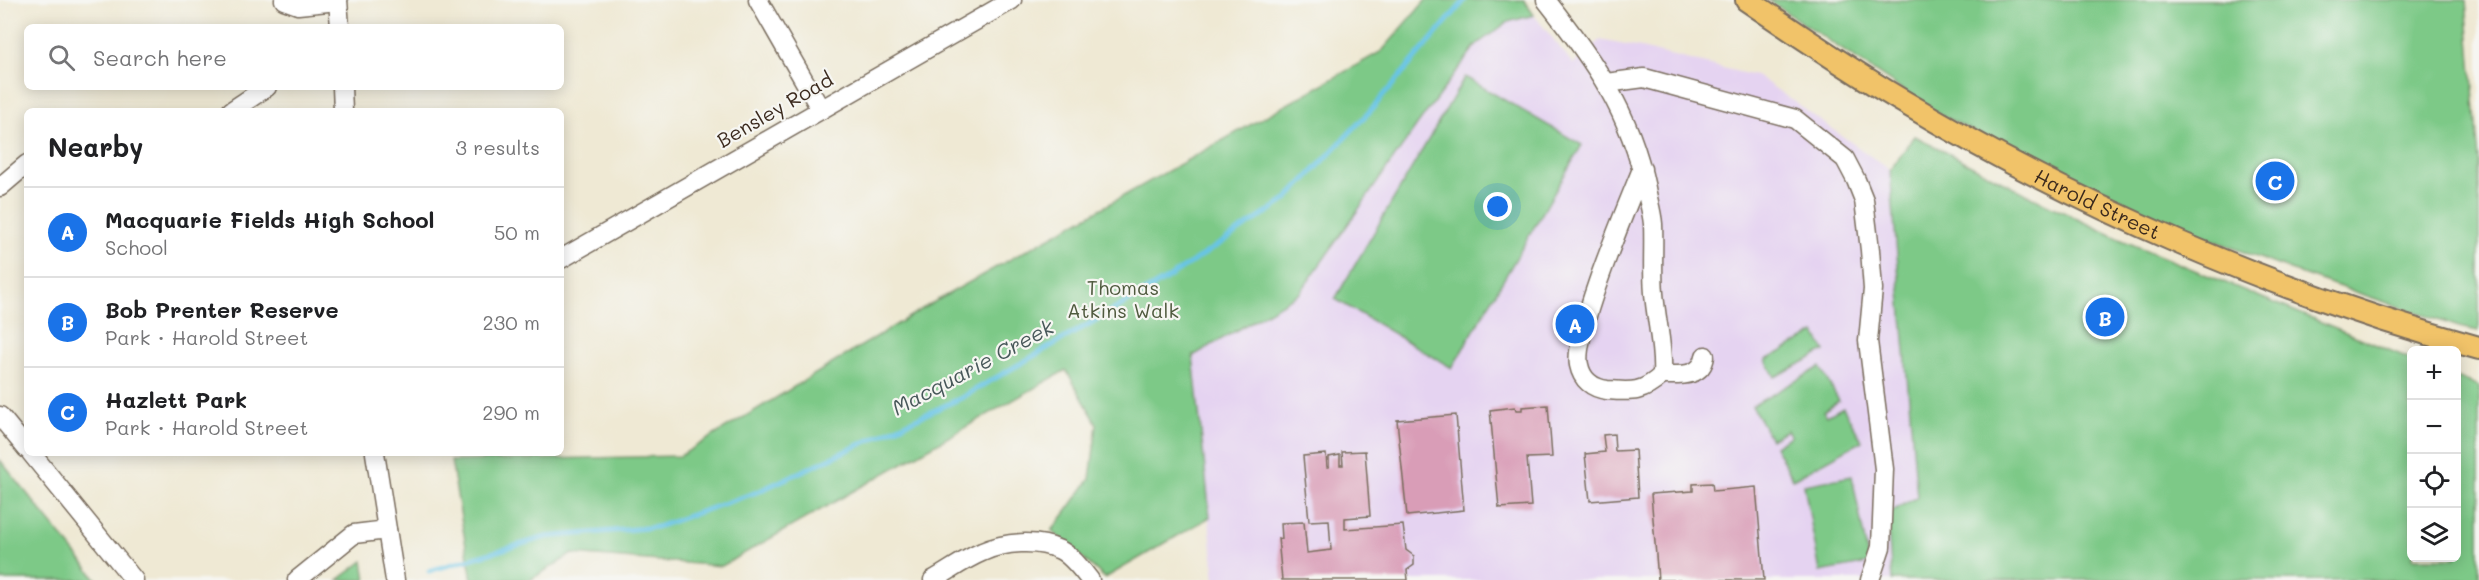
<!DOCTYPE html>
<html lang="en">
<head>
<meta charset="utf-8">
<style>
	:root { --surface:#fff; --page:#f6f6f6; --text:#202124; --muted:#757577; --line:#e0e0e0; --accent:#1a73e8 }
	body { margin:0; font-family:Mali,sans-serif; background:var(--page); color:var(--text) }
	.controls { position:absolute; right:18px; bottom:18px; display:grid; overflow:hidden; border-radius:9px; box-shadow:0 3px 15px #0003 }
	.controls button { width:54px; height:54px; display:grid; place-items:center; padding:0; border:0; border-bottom:2px solid var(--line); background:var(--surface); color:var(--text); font:30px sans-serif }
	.you { position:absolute; left:1498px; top:207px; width:21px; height:21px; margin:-15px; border:4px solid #fff; border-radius:50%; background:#1a73e8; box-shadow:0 0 0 9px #1a73e833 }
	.badge { display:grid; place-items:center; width:39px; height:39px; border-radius:50%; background:var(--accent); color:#fff; font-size:20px; font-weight:700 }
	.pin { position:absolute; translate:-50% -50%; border:3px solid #fff; box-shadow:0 2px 6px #0006 }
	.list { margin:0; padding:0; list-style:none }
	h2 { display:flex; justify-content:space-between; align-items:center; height:78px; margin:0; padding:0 24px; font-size:26px }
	h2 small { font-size:20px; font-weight:400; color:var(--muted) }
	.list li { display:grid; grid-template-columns:39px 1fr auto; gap:18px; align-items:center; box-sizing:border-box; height:90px; padding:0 24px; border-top:2px solid var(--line) }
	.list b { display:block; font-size:22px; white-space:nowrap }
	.list p { margin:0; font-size:20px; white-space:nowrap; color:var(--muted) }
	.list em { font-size:20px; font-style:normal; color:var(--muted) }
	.icon { flex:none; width:33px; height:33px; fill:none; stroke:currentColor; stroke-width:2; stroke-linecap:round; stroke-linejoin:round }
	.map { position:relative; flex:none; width:2479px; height:580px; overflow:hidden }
	.search { position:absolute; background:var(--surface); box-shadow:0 3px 15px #0003; left:24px; top:24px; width:540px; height:66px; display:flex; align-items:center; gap:15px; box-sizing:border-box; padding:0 21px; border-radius:9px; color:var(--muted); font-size:22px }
	.panel { position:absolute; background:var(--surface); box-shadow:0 3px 15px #0003; left:24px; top:108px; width:540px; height:348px; border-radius:9px }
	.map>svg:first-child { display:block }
	.built { fill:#e5d3f1 }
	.green { fill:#7dc987; stroke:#5c7a52; stroke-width:1.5 }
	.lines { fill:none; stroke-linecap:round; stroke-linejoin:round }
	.stream { stroke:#68c4e6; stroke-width:5 }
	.building { fill:#d99db7 }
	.minor-casing { stroke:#7a6d5e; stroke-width:21 }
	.major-casing { stroke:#7a6d5e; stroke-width:26 }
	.minor { stroke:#fff; stroke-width:18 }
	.major { stroke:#f1c369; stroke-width:22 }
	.labels { text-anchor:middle; stroke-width:4.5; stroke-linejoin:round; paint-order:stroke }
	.street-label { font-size:20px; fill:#3b2a1e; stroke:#f6f6f2 }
	.park-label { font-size:20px; fill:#4f5a3e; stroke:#f6f6f2 }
	.water-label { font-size:21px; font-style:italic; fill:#48585a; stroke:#f6f6f2 }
</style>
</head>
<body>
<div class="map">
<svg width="2479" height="580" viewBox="0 0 2479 580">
	<rect width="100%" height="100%" fill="#f6f6f2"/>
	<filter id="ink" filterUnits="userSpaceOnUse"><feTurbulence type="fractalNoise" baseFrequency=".0167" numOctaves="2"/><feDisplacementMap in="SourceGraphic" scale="12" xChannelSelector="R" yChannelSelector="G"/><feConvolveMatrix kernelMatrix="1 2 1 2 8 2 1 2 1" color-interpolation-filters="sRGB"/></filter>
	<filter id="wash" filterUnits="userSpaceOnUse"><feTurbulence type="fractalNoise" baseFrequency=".008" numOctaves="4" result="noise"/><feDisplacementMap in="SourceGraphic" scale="24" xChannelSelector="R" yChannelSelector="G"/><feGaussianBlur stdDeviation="1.35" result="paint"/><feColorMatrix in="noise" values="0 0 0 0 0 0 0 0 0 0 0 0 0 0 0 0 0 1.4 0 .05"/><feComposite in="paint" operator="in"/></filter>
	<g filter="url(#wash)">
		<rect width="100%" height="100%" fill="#efe9d4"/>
		<path class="built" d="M 1534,15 L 1573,64 L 1600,40 L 1641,48 L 1759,77 L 1890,170 L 1917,497 L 1887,514 L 1892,580 L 1215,580 L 1193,356 L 1300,293 L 1418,124 L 1477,45 L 1508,22 Z"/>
		<g class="green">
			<path d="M 1426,0 L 1524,0 L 1534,15 L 1508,22 L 1476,45 L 1418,124 L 1300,293 L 1193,356 L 1210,517 L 1105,578 L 1052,531 L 1090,479 L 1097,424 L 1066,370 L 722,566 L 572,554 L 530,580 L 472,580 L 451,461 L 680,456 L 927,306 L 1382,51 Z"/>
			<path d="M 1768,0 L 2466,0 L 2479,162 L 2479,331 L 2459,327 L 2290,270 L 2107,199 L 1937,113 Z"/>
			<path d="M 1465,77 L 1582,145 L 1452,368 L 1335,299 Z"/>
			<path d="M 1915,136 L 2042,202 L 2124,241 L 2411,359 L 2412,558 L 2456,558 L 2457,377 L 2479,386 L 2479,580 L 1892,580 L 1887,514 L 1917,497 L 1890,170 Z"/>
			<path d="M 1815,333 L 1825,351 L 1775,377 L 1766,360 Z"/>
			<path d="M 1820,367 L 1839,401 L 1823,411 L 1827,416 L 1843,407 L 1862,441 L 1793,479 L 1775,446 L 1791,436 L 1787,430 L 1771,439 L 1752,406 Z"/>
			<path d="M 0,460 L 97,580 L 0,580 Z"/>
			<path d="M 1852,476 L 1869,563 L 1820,572 L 1804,485 Z"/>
			<path d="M 363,561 L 366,580 L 338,580 Z"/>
		</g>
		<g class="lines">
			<path class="stream" d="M 429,571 L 546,537 L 657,527 L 757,492 L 961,398 L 1165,280 L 1286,200 L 1372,109 L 1465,0"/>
		</g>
		<g id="blocks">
			<g class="building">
				<path d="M 1548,405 L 1552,457 L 1527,458 L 1531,506 L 1499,508 L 1490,410 L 1515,407 L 1516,410 L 1522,410 L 1522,407 Z"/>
				<path d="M 1456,415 L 1464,510 L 1407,516 L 1397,420 Z"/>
				<path d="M 1614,434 L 1615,451 L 1635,450 L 1638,497 L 1590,501 L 1585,454 L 1605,452 L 1603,435 Z"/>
				<path d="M 1365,451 L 1370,516 L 1345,518 L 1345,529 L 1403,525 L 1406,550 L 1414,556 L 1414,565 L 1407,570 L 1408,580 L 1282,580 L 1278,538 L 1282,539 L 1281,523 L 1304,522 L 1307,553 L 1331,550 L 1329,520 L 1309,521 L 1303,456 L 1326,454 L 1327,467 L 1329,467 L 1329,457 L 1340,455 L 1340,465 L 1343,465 L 1342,452 Z"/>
				<path d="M 1712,483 L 1713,491 L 1756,487 L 1764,580 L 1658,580 L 1651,494 L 1693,491 L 1693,484 Z"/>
			</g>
		</g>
	</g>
	<g filter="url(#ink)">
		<use href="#blocks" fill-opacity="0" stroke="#7a6d5e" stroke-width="1.5"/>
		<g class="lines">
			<defs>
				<g id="minor">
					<path d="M 284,0 L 298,5 L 338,1"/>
					<path d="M 338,0 L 340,27"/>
					<path d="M 758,0 L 821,110"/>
					<path d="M 1546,0 C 1594,61 1630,111 1646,188 C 1648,200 1652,212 1653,224 C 1654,247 1652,271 1654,293 C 1656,321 1664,348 1662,375 C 1643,393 1632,392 1607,390 C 1592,388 1582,380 1579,365 C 1572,335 1628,204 1642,169"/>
					<path d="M 1606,83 L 1644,78 L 1795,119 L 1845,159 L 1856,180 L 1864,200 L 1870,250 L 1873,289 L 1868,341 L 1884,469 L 1881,547 L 1870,580"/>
					<path d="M 342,87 L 343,111"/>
					<path d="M 231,111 L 267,87"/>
					<path d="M 0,187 L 27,164"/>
					<path d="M 561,259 L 1012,0"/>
					<path d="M 1662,375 C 1679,375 1702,378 1705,356"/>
					<path d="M 0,416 L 27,449"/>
					<path d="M 31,453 L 134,580"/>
					<path d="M 375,453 L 395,580"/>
					<path d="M 297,580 L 354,534 L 387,530"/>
					<path d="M 933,580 C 949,571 965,559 982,552 C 1004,542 1037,539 1060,550 C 1072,556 1082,570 1090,580"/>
				</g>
				<g id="major">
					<path id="s1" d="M 1747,0 C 1797,34 1847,68 1899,99 C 2075,205 2282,295 2479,348"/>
				</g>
			</defs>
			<use href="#minor" class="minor-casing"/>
			<use href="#major" class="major-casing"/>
			<use href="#minor" class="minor"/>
			<use href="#major" class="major"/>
		</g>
	</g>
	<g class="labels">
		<g class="street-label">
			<text transform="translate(775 110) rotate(-30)" y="7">Bensley Road</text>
			<text dy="7" stroke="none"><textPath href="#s1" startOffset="406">Harold Street</textPath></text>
		</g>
		<g class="park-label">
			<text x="1123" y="295">Thomas<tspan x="1123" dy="23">Atkins Walk</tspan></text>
		</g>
		<g class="water-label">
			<text transform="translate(973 368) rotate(-28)" y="7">Macquarie Creek</text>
		</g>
	</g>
</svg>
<div class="controls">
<button>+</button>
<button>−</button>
<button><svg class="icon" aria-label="locate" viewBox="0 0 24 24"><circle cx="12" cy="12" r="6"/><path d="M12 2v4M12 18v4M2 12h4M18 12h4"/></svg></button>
<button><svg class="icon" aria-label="layers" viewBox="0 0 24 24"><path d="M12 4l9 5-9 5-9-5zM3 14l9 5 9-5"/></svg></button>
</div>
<div class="you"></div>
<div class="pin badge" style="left:1575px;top:324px">A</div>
<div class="pin badge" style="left:2105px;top:317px">B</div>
<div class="pin badge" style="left:2275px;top:181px">C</div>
<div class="search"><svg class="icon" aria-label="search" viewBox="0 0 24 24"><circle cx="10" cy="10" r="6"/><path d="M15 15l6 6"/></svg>Search here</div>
<section class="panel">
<h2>Nearby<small>3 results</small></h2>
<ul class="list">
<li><span class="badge">A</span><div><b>Macquarie Fields High School</b><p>School</p></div><em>50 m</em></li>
<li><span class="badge">B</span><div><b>Bob Prenter Reserve</b><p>Park · Harold Street</p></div><em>230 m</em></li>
<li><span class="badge">C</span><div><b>Hazlett Park</b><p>Park · Harold Street</p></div><em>290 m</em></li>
</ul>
</section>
</div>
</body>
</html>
